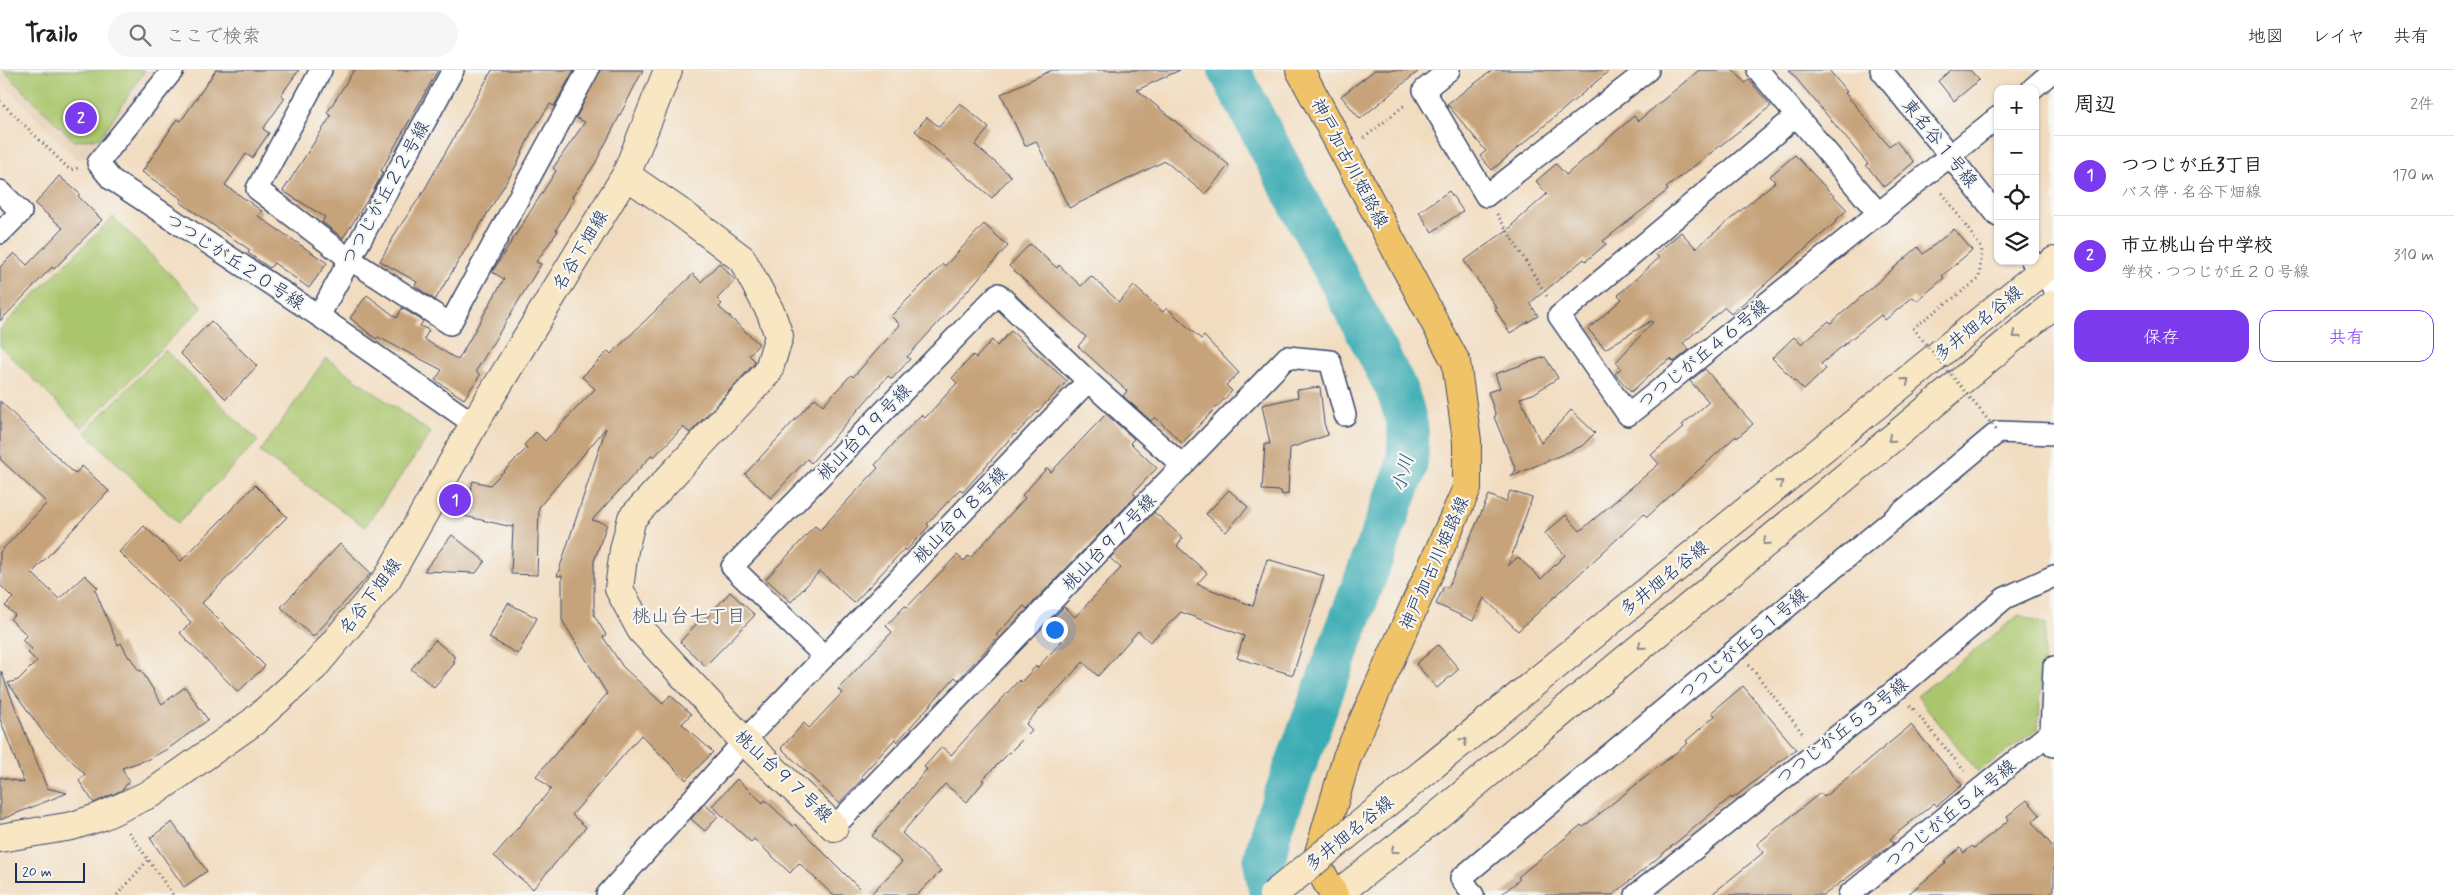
<!DOCTYPE html>
<html lang="ja">
<head>
<meta charset="utf-8">
<style>
	:root { --surface:#fff; --page:#f6f6f6; --text:#202124; --muted:#757577; --line:#e0e0e0; --accent:#7c3aed }
	body { margin:0; font-family:Mynerve,"Klee One",sans-serif; background:var(--page); color:var(--text) }
	.controls { position:absolute; right:15px; top:15px; display:grid; overflow:hidden; border-radius:10px; box-shadow:0 1px 4px #0004 }
	.controls button { width:45px; height:45px; display:grid; place-items:center; padding:0; border:0; border-bottom:1px solid var(--line); background:var(--surface); color:var(--text); font:25px sans-serif }
	.scale { position:absolute; left:15px; bottom:12px; width:70px; box-sizing:border-box; padding-left:5px; border:2px solid #1b2f5e; border-top:0; font-size:14px; line-height:18px; white-space:nowrap; color:#1b2f5e; -webkit-text-stroke:4px #f6f6f2; paint-order:stroke }
	.you { position:absolute; left:1054px; top:559px; width:18px; height:18px; margin:-12px; border:4px solid #fff; border-radius:50%; background:#1a73e8; box-shadow:0 0 0 8px #1a73e833 }
	.badge { display:grid; place-items:center; width:32px; height:32px; border-radius:50%; background:var(--accent); color:#fff; font-size:16px; font-weight:700 }
	.pin { position:absolute; translate:-50% -50%; border:2px solid #fff; box-shadow:0 1px 5px #0006 }
	.list { margin:0; padding:0; list-style:none }
	h2 { display:flex; justify-content:space-between; align-items:center; height:65px; margin:0; padding:0 20px; font-size:21px }
	h2 small { font-size:16px; font-weight:400; color:var(--muted) }
	.list li { display:grid; grid-template-columns:32px 1fr auto; gap:15px; align-items:center; box-sizing:border-box; height:80px; padding:0 20px; border-top:1px solid var(--line) }
	.list b { display:block; font-size:19px; white-space:nowrap }
	.list p { margin:0; font-size:16px; white-space:nowrap; color:var(--muted) }
	.list em { font-size:16px; font-style:normal; color:var(--muted) }
	.actions { display:flex; gap:10px; padding:15px 20px }
	.actions a { flex:1; padding:11px 0; border:1px solid var(--accent); border-radius:15px; text-align:center; font-size:18px; color:var(--accent) }
	.actions .main { background:var(--accent); color:#fff }
	.icon { flex:none; width:28px; height:28px; fill:none; stroke:currentColor; stroke-width:2; stroke-linecap:round; stroke-linejoin:round }
	.map { position:relative; flex:none; width:2054px; height:825px; overflow:hidden }
	header { display:flex; align-items:center; gap:30px; box-sizing:border-box; height:70px; padding:0 25px; background:var(--surface); border-bottom:1px solid var(--line) }
	header strong { font-size:24px }
	nav { display:flex; gap:28px; margin-inline-start:auto; font-size:18px }
	.search { width:350px; height:45px; background:var(--page); display:flex; align-items:center; gap:12px; box-sizing:border-box; padding:0 18px; border-radius:28px; color:var(--muted); font-size:19px }
	main { display:flex }
	aside { flex:1; background:var(--surface) }
	.map>svg:first-child { display:block }
	.built { fill:#e7cfb7 }
	.green { fill:#aac66d; stroke:#627a66 }
	.lines { fill:none; stroke-linecap:round; stroke-linejoin:round }
	.river { stroke:#3aacb4; stroke-width:42 }
	.building { fill:#c6a37a }
	.street-casing { stroke:#3b496d; stroke-width:24 }
	.secondary-casing { stroke:#3b496d; stroke-width:30 }
	.primary-casing { stroke:#3b496d; stroke-width:30 }
	.path { stroke:#3b496d; stroke-width:3; stroke-dasharray:1 4; stroke-linecap:butt }
	.street { stroke:#fff; stroke-width:21 }
	.secondary { stroke:#f9e7c3; stroke-width:28 }
	.primary { stroke:#f1c369; stroke-width:28 }
	.secondary-bridge-casing { stroke:#3b496d; stroke-width:30; stroke-linecap:butt }
	.path-bridge { stroke:#3b496d; stroke-width:3; stroke-dasharray:1 4; stroke-linecap:butt }
	.secondary-bridge { stroke:#f9e7c3; stroke-width:28 }
	.oneway { stroke:#8a8b90 }
	.labels { text-anchor:middle; stroke-width:4.5; stroke-linejoin:round; paint-order:stroke }
	.street-label { font-size:18px; fill:#1b2f5e; stroke:#f6f6f2 }
	.water-label { font-size:19px; font-style:italic; fill:#265b7c; stroke:#f6f6f2 }
	.neighbourhood-label { font-size:19px; fill:#575868; stroke:#f6f6f2 }
</style>
</head>
<body>
<header>
<strong>Trailo</strong>
<div class="search"><svg class="icon" aria-label="search" viewBox="0 0 24 24"><circle cx="10" cy="10" r="6"/><path d="M15 15l6 6"/></svg>ここで検索</div>
<nav><a>地図</a><a>レイヤ</a><a>共有</a></nav>
</header>
<main>
<div class="map">
<svg width="2054" height="825" viewBox="0 0 2054 825">
	<rect width="100%" height="100%" fill="#f6f6f2"/>
	<filter id="ink" filterUnits="userSpaceOnUse"><feTurbulence type="fractalNoise" baseFrequency=".02" numOctaves="2"/><feDisplacementMap in="SourceGraphic" scale="10" xChannelSelector="R" yChannelSelector="G"/><feConvolveMatrix kernelMatrix="1 2 1 2 8 2 1 2 1" color-interpolation-filters="sRGB"/></filter>
	<filter id="wash" filterUnits="userSpaceOnUse"><feTurbulence type="fractalNoise" baseFrequency=".0096" numOctaves="4" result="noise"/><feDisplacementMap in="SourceGraphic" scale="20" xChannelSelector="R" yChannelSelector="G"/><feGaussianBlur stdDeviation="1.12" result="paint"/><feColorMatrix in="noise" values="0 0 0 0 0 0 0 0 0 0 0 0 0 0 0 0 0 1.4 0 .05"/><feComposite in="paint" operator="in"/></filter>
	<g filter="url(#wash)">
		<rect width="100%" height="100%" fill="#f2dcbf"/>
		<path class="built" d="M 0,0 L 161,0 L 95,86 L 76,89 L 0,10 Z"/>
		<g class="green">
			<path d="M 3,0 L 145,0 L 100,68 L 74,71 Z"/>
			<path d="M 113,147 L 203,237 L 82,358 L 0,276 L 0,259 Z"/>
			<path d="M 165,280 L 258,371 L 178,453 L 85,362 Z"/>
			<path d="M 326,288 L 431,363 L 365,457 L 260,382 Z"/>
			<path d="M 2019,545 L 2046,555 L 2038,659 L 1978,702 L 1917,626 Z"/>
		</g>
		<g class="lines">
			<path class="river" d="M 1229,0 L 1395,316 C 1408,349 1411,363 1406,399 L 1271,761 L 1264,792 L 1270,825"/>
		</g>
		<g id="blocks">
			<g class="building">
				<path d="M 216,0 L 299,0 L 281,25 L 285,28 L 263,59 L 269,63 L 252,88 L 246,84 L 225,115 L 262,141 L 258,146 L 327,193 L 309,218 L 274,193 L 270,198 L 248,183 L 250,180 L 207,151 L 180,132 L 182,129 L 142,102 L 177,49 L 181,51 Z"/>
				<path d="M 354,0 L 438,0 L 381,101 L 383,102 L 372,123 L 343,168 L 322,152 L 325,147 L 283,121 L 331,46 L 327,43 Z"/>
				<path d="M 492,0 L 574,0 L 554,36 L 550,34 L 531,63 L 516,96 L 435,230 L 415,216 L 417,212 L 380,191 L 398,159 L 422,124 Z"/>
				<path d="M 600,0 L 643,0 L 595,94 L 572,127 L 574,129 L 556,160 L 558,161 L 536,192 L 541,194 L 476,301 L 480,305 L 464,329 L 435,310 L 442,300 L 378,267 L 376,269 L 350,248 L 367,225 L 397,248 L 402,238 L 423,251 L 420,256 L 429,260 L 424,269 L 458,290 L 504,209 L 492,202 L 556,101 L 553,98 L 585,52 L 576,48 Z"/>
				<path d="M 1052,0 L 1180,0 L 1137,20 L 1229,95 L 1205,124 L 1165,91 L 1069,138 L 1036,71 L 1025,76 L 1001,24 Z"/>
				<path d="M 1375,0 L 1420,0 L 1360,49 L 1341,26 Z"/>
				<path d="M 1493,0 L 1610,0 L 1492,100 L 1480,86 L 1486,81 L 1447,34 Z"/>
				<path d="M 1699,0 L 1734,0 L 1745,13 L 1749,10 L 1771,36 L 1666,118 L 1668,120 L 1603,171 L 1606,174 L 1586,191 L 1584,189 L 1530,233 L 1538,246 L 1510,263 L 1495,239 L 1497,238 L 1464,191 L 1514,155 L 1513,154 L 1547,124 L 1536,111 L 1556,94 L 1566,105 L 1634,46 L 1638,51 Z"/>
				<path d="M 1789,0 L 1829,0 L 1847,22 L 1845,23 L 1889,76 L 1896,71 L 1914,92 L 1884,117 L 1866,95 L 1868,94 Z"/>
				<path d="M 1951,0 L 1970,0 L 1979,10 L 1954,31 L 1938,11 Z"/>
				<path d="M 960,33 L 989,58 L 975,75 L 1011,106 L 992,128 L 915,61 L 927,47 L 939,57 Z"/>
				<path d="M 1795,85 L 1847,140 L 1835,151 L 1836,152 L 1731,244 L 1725,237 L 1683,273 L 1689,280 L 1674,292 L 1671,289 L 1660,296 L 1631,322 L 1615,304 L 1621,298 L 1616,292 L 1653,252 L 1651,251 L 1605,279 L 1588,259 L 1622,229 L 1618,225 L 1659,188 L 1656,184 L 1681,162 L 1696,178 L 1775,112 L 1770,106 Z"/>
				<path d="M 59,106 L 80,124 L 78,126 L 102,150 L 54,199 L 52,197 L 0,251 L 0,197 L 14,183 L 27,195 L 63,158 L 35,134 Z"/>
				<path d="M 1449,121 L 1463,141 L 1432,162 L 1419,142 Z"/>
				<path d="M 984,154 L 1008,176 L 907,287 L 910,289 L 892,309 L 888,306 L 811,393 L 807,389 L 771,428 L 745,404 L 815,328 L 823,335 L 851,305 L 853,307 L 900,255 L 891,246 L 943,194 L 945,196 Z"/>
				<path d="M 1954,159 L 1972,180 L 1942,206 L 1944,208 L 1917,231 L 1913,227 L 1885,250 L 1881,245 L 1851,269 L 1821,294 L 1826,299 L 1804,320 L 1772,288 L 1794,267 L 1801,274 L 1829,251 L 1831,253 L 1918,177 L 1923,184 Z"/>
				<path d="M 1030,174 L 1057,198 L 1059,195 L 1081,216 L 1091,206 L 1119,232 L 1134,216 L 1163,242 L 1167,238 L 1201,269 L 1204,266 L 1239,303 L 1226,315 L 1232,321 L 1182,373 L 1155,347 L 1151,351 L 1123,326 L 1127,321 L 1078,276 L 1086,267 L 1009,196 Z"/>
				<path d="M 719,193 L 735,210 L 717,229 L 722,234 L 719,237 L 759,274 L 749,285 L 755,291 L 754,294 L 690,363 L 683,357 L 654,387 L 652,385 L 592,450 L 607,454 L 594,491 L 594,545 L 606,565 L 603,567 L 623,597 L 663,634 L 670,625 L 691,644 L 682,654 L 713,682 L 686,710 L 641,665 L 572,745 L 586,757 L 533,819 L 494,786 L 551,719 L 536,706 L 607,624 L 562,550 L 562,506 L 557,506 L 606,358 L 539,437 L 537,505 L 511,504 L 513,455 L 512,457 L 464,446 L 473,411 L 490,415 L 527,378 L 524,375 L 536,362 L 545,371 L 595,319 L 582,307 L 608,281 L 611,284 L 693,204 L 701,212 Z"/>
				<path d="M 211,251 L 257,296 L 226,329 L 180,283 Z"/>
				<path d="M 1011,261 L 1067,311 L 1015,365 L 1014,364 L 963,422 L 960,419 L 927,454 L 929,456 L 906,481 L 904,479 L 854,533 L 820,501 L 791,532 L 766,509 L 815,456 L 820,460 L 878,398 L 875,395 L 896,371 L 921,345 L 925,348 L 957,313 L 952,308 L 973,285 L 976,288 L 992,270 L 997,276 Z"/>
				<path d="M 1545,287 L 1558,308 L 1533,324 L 1520,328 L 1541,373 L 1571,340 L 1595,363 L 1582,376 L 1510,407 L 1516,400 L 1494,347 L 1496,346 L 1488,322 L 1500,318 L 1495,304 Z"/>
				<path d="M 1705,299 L 1753,354 L 1737,368 L 1736,366 L 1647,447 L 1644,444 L 1518,561 L 1484,528 L 1473,551 L 1436,534 L 1444,516 L 1448,518 L 1489,425 L 1506,432 L 1510,421 L 1532,428 L 1508,496 L 1518,487 L 1541,509 L 1565,485 L 1545,463 L 1566,445 L 1580,461 L 1659,394 L 1651,385 L 1684,357 L 1682,355 L 1709,332 L 1690,311 Z"/>
				<path d="M 1320,317 L 1324,353 L 1328,365 L 1290,378 L 1288,424 L 1282,425 L 1281,421 L 1262,420 L 1265,374 L 1270,374 L 1262,335 L 1298,327 L 1297,320 Z"/>
				<path d="M 0,331 L 75,404 L 82,396 L 109,421 L 32,503 L 59,529 L 85,505 L 98,518 L 95,520 L 118,575 L 121,573 L 129,588 L 130,587 L 139,601 L 141,600 L 162,634 L 185,617 L 208,650 L 169,678 L 149,689 L 122,698 L 129,711 L 122,720 L 94,733 L 79,711 L 85,704 L 45,665 L 8,613 L 18,610 L 37,591 L 28,583 L 32,579 L 22,570 L 27,565 L 10,549 L 15,545 L 5,536 L 13,528 L 0,515 L 0,482 L 47,433 L 0,389 Z"/>
				<path d="M 1106,344 L 1134,369 L 1130,373 L 1157,398 L 1133,423 L 1136,426 L 1027,539 L 1024,536 L 996,565 L 998,567 L 958,610 L 955,607 L 897,672 L 895,669 L 861,706 L 863,708 L 839,733 L 781,678 L 804,653 L 809,658 L 842,623 L 838,619 L 892,562 L 886,556 L 905,536 L 907,537 L 957,485 L 964,491 L 968,486 L 970,488 L 1025,428 L 1022,425 L 1047,398 L 1051,402 Z"/>
				<path d="M 255,415 L 287,447 L 202,533 L 265,596 L 238,622 L 180,563 L 191,552 L 119,482 L 144,456 L 181,491 Z"/>
				<path d="M 1229,420 L 1248,437 L 1226,462 L 1206,444 Z"/>
				<path d="M 1154,442 L 1183,468 L 1177,476 L 1207,503 L 1197,514 L 1253,536 L 1267,489 L 1324,506 L 1293,605 L 1237,588 L 1244,566 L 1181,542 L 1150,572 L 1138,561 L 1098,606 L 1083,592 L 1026,654 L 1032,660 L 982,710 L 984,711 L 967,732 L 945,714 L 902,763 L 941,801 L 917,825 L 870,825 L 902,792 L 872,766 L 927,699 L 924,697 L 942,677 L 951,685 L 1019,610 L 1021,612 L 1036,596 L 1037,598 L 1062,571 L 1045,556 L 1064,537 L 1075,547 L 1121,498 L 1110,488 Z"/>
				<path d="M 452,465 L 485,491 L 476,503 L 424,501 Z"/>
				<path d="M 340,474 L 371,503 L 313,567 L 281,537 Z"/>
				<path d="M 730,522 L 755,545 L 705,596 L 680,572 L 699,551 L 702,553 Z"/>
				<path d="M 508,533 L 537,548 L 518,584 L 489,568 Z"/>
				<path d="M 435,570 L 454,586 L 454,594 L 434,617 L 411,599 Z"/>
				<path d="M 1438,575 L 1459,599 L 1437,618 L 1416,594 Z"/>
				<path d="M 1,601 L 47,718 L 67,723 L 0,750 L 0,707 L 24,713 L 0,649 Z"/>
				<path d="M 1743,616 L 1796,679 L 1732,729 L 1731,727 L 1613,825 L 1501,825 L 1520,809 L 1518,807 L 1581,755 L 1583,757 L 1688,673 L 1686,671 L 1715,646 L 1712,642 Z"/>
				<path d="M 1911,655 L 1962,715 L 1937,736 L 1934,733 L 1890,769 L 1894,773 L 1824,825 L 1711,825 L 1764,782 L 1757,774 L 1820,723 L 1824,727 Z"/>
				<path d="M 737,709 L 763,733 L 765,730 L 793,756 L 795,754 L 866,825 L 833,825 L 799,793 L 790,803 L 754,769 L 751,772 L 712,736 Z"/>
				<path d="M 2027,730 L 2040,745 L 2032,752 L 2054,778 L 2054,820 L 2048,825 L 1907,825 L 1946,793 L 1944,791 L 1960,778 L 1964,783 L 1972,776 L 1974,778 L 2009,750 L 2007,746 Z"/>
				<path d="M 704,734 L 718,746 L 705,761 L 691,749 Z"/>
				<path d="M 172,752 L 207,801 L 184,817 L 150,768 Z"/>
			</g>
		</g>
	</g>
	<g filter="url(#ink)">
		<use href="#blocks" fill-opacity="0" stroke="#3b496d" stroke-width="1"/>
		<g class="lines">
			<defs>
				<g id="street">
					<path d="M 173,0 L 98,93 L 111,109 L 319,246 L 474,354"/>
					<path d="M 321,0 L 257,119 L 348,188 L 450,254 L 588,0"/>
					<path d="M 1449,0 L 1424,20 L 1486,126 L 1648,0"/>
					<path d="M 1758,0 L 1879,144"/>
					<path d="M 1881,0 L 1998,146"/>
					<path d="M 2032,19 L 2054,0"/>
					<path d="M 1796,46 L 1559,246 L 1628,345 L 1998,47"/>
					<path d="M 0,121 L 21,142 L 0,163"/>
					<path d="M 2032,191 L 2054,218"/>
					<path d="M 319,246 L 453,0"/>
					<path d="M 824,586 L 732,497 L 998,224 L 1088,311"/>
					<path d="M 2054,676 L 2051,662 L 2054,597"/>
					<path d="M 834,757 L 1287,287 L 1330,291 L 1345,345"/>
					<path d="M 607,825 L 744,671 L 1088,311 L 1183,396"/>
					<path d="M 1473,825 L 1461,808 L 1998,362 L 2054,364"/>
					<path d="M 1636,825 L 1897,619 L 2005,528 L 2054,506"/>
					<path d="M 1849,825 L 2051,662"/>
				</g>
				<g id="secondary">
					<path d="M 626,105 L 680,142 L 742,189 L 771,243 L 779,266 L 768,302 L 632,448 L 624,480 L 619,519 L 641,560 L 744,671 L 834,757"/>
					<path d="M 1426,701 L 2054,191"/>
					<path d="M 0,768 L 72,756 L 100,747 L 154,722 L 253,652 L 314,597 L 387,509 L 474,354 L 626,105 L 668,0"/>
					<path d="M 1336,825 L 1432,750 L 2054,234"/>
				</g>
				<path id="primary" d="M 1300,0 L 1456,292 L 1467,371 L 1467,418 L 1347,687 L 1316,793 L 1334,825"/>
			</defs>
			<use href="#street" class="street-casing"/>
			<use href="#secondary" class="secondary-casing"/>
			<use href="#primary" class="primary-casing"/>
			<g class="path">
				<path d="M 0,31 L 70,100 L 78,98"/>
				<path d="M 1364,68 L 1406,34"/>
				<path d="M 1497,144 L 1548,228"/>
				<path d="M 1913,258 L 1979,209 L 1982,179 L 1941,121"/>
				<path d="M 1749,595 L 1804,665"/>
				<path d="M 1910,635 L 1966,703"/>
				<path d="M 129,762 L 173,825"/>
				<path d="M 117,825 L 148,790"/>
			</g>
			<use href="#street" class="street"/>
			<use href="#secondary" class="secondary"/>
			<use href="#primary" class="primary"/>
			<defs>
				<path id="secondary-bridge" d="M 1273,825 L 1426,701"/>
			</defs>
			<use href="#secondary-bridge" class="secondary-bridge-casing"/>
			<path class="path-bridge" d="M 1913,258 L 1998,362"/>
			<use href="#secondary-bridge" class="secondary-bridge"/>
		</g>
		<defs><path id="oneway-chevron" d="M-2-3.5L2.5 0L-2 3.5" fill="none" stroke-width="1.6" stroke-linecap="round" stroke-linejoin="round" transform="scale(1.25)"/></defs>
		<g class="oneway">
			<use href="#oneway-chevron" transform="translate(2016 265) rotate(140)"/>
			<use href="#oneway-chevron" transform="translate(1906 311) rotate(-39)"/>
			<use href="#oneway-chevron" transform="translate(1891 369) rotate(140)"/>
			<use href="#oneway-chevron" transform="translate(1780 413) rotate(-39)"/>
			<use href="#oneway-chevron" transform="translate(1766 472) rotate(140)"/>
			<use href="#oneway-chevron" transform="translate(1641 576) rotate(140)"/>
			<use href="#oneway-chevron" transform="translate(1464 671) rotate(-39)"/>
			<use href="#oneway-chevron" transform="translate(1394 780) rotate(142)"/>
		</g>
	</g>
	<g class="labels">
		<g class="street-label">
			<text transform="translate(1940 73) rotate(51)" y="6">東名谷１号線</text>
			<text transform="translate(1350 93) rotate(62)" y="6">神戸加古川姫路線</text>
			<text transform="translate(385 123) rotate(-61)" y="6">つつじが丘２２号線</text>
			<text transform="translate(580 180) rotate(-59)" y="6">名谷下畑線</text>
			<text transform="translate(235 191) rotate(33)" y="6">つつじが丘２０号線</text>
			<text transform="translate(1978 253) rotate(-39)" y="6">多井畑名谷線</text>
			<text transform="translate(1703 284) rotate(-39)" y="6">つつじが丘４６号線</text>
			<text transform="translate(864 362) rotate(-46)" y="6">桃山台９９号線</text>
			<text transform="translate(960 445) rotate(-46)" y="6">桃山台９８号線</text>
			<text transform="translate(1109 472) rotate(-46)" y="6">桃山台９７号線</text>
			<text transform="translate(1434 493) rotate(-66)" y="6">神戸加古川姫路線</text>
			<text transform="translate(1664 508) rotate(-39)" y="6">多井畑名谷線</text>
			<text transform="translate(370 526) rotate(-53)" y="6">名谷下畑線</text>
			<text transform="translate(1743 574) rotate(-40)" y="6">つつじが丘５１号線</text>
			<text transform="translate(1842 661) rotate(-38)" y="6">つつじが丘５３号線</text>
			<text transform="translate(784 706) rotate(43)" y="6">桃山台９７号線</text>
			<text transform="translate(1950 744) rotate(-39)" y="6">つつじが丘５４号線</text>
			<text transform="translate(1349 763) rotate(-39)" y="6">多井畑名谷線</text>
		</g>
		<g class="water-label">
			<text transform="translate(1402 403) rotate(-75)" y="7">小川</text>
		</g>
		<g class="neighbourhood-label">
			<text x="689" y="552">桃山台七丁目</text>
		</g>
	</g>
</svg>
<div class="controls">
<button>+</button>
<button>−</button>
<button><svg class="icon" aria-label="locate" viewBox="0 0 24 24"><circle cx="12" cy="12" r="6"/><path d="M12 2v4M12 18v4M2 12h4M18 12h4"/></svg></button>
<button><svg class="icon" aria-label="layers" viewBox="0 0 24 24"><path d="M12 4l9 5-9 5-9-5zM3 14l9 5 9-5"/></svg></button>
</div>
<div class="scale">20 m</div>
<div class="you"></div>
<div class="pin badge" style="left:455px;top:430px">1</div>
<div class="pin badge" style="left:81px;top:48px">2</div>
</div>
<aside>
<h2>周辺<small>2件</small></h2>
<ul class="list">
<li><span class="badge">1</span><div><b>つつじが丘3丁目</b><p>バス停 · 名谷下畑線</p></div><em>170 m</em></li>
<li><span class="badge">2</span><div><b>市立桃山台中学校</b><p>学校 · つつじが丘２０号線</p></div><em>310 m</em></li>
</ul>
<div class="actions"><a class="main">保存</a><a>共有</a></div>
</aside>
</main>
</body>
</html>
